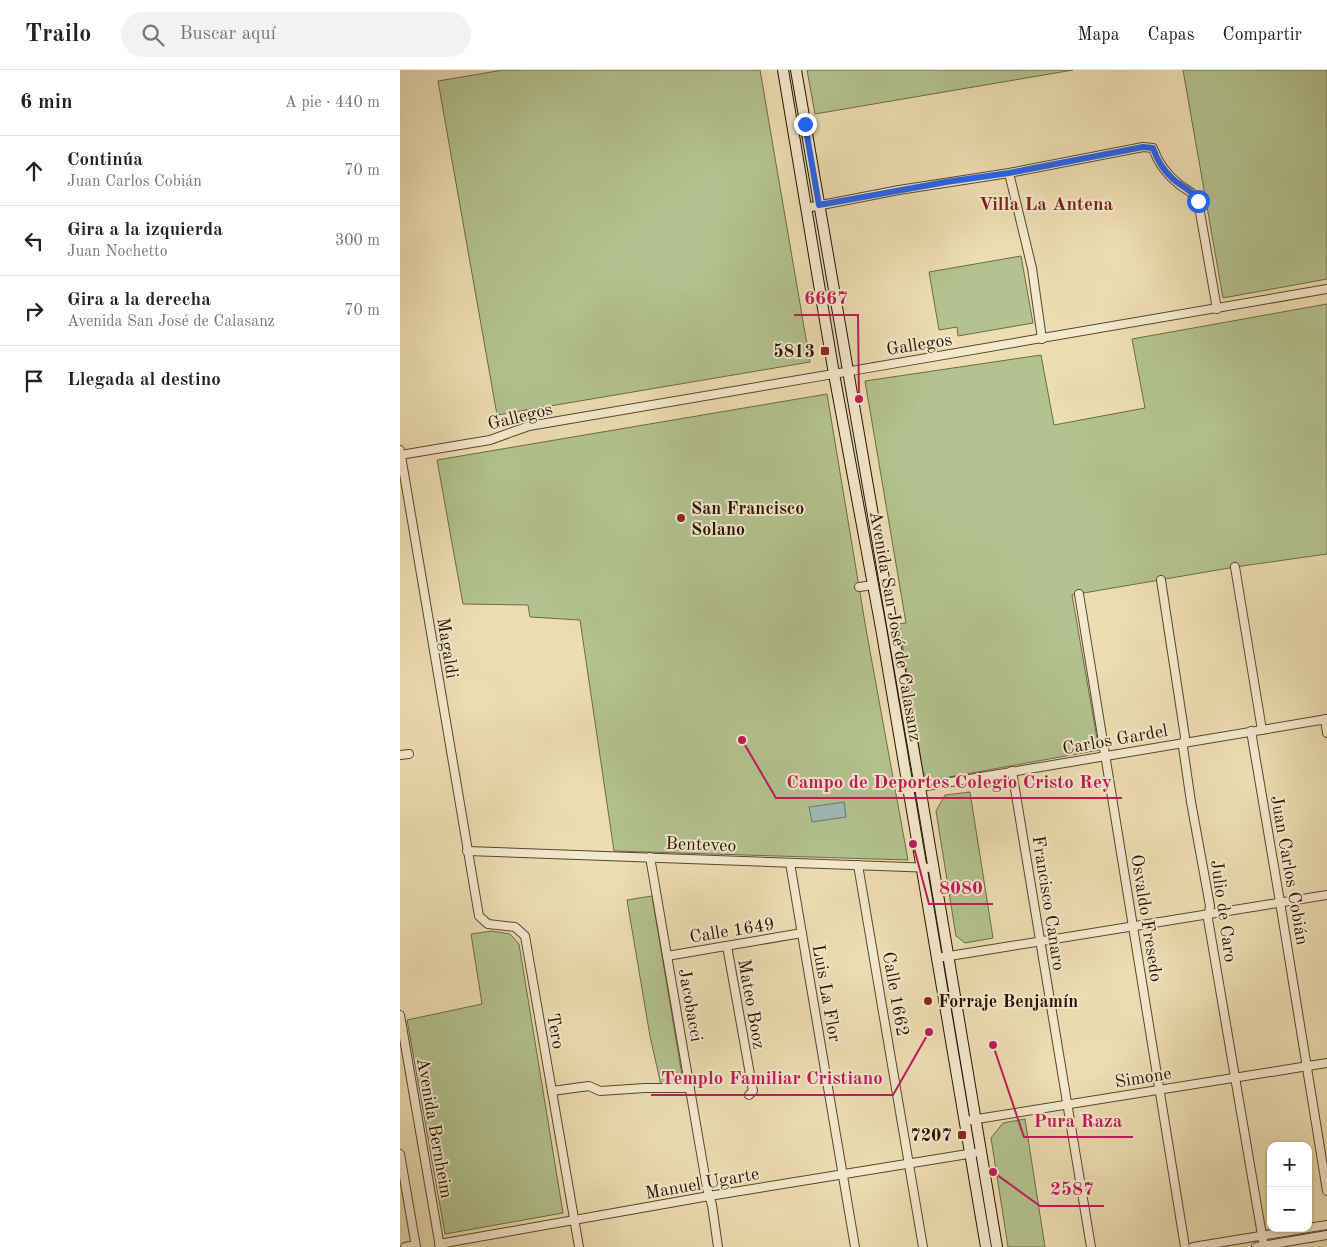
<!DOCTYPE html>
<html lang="es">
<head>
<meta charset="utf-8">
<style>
	:root { --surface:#fff; --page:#f2f2f2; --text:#222; --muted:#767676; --line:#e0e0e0 }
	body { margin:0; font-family:"Old Standard TT",serif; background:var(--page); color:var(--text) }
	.controls { position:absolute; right:15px; bottom:15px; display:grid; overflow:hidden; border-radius:10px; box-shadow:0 1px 4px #0004 }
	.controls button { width:45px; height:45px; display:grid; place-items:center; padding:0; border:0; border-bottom:1px solid var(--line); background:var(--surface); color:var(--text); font:25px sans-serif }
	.stop { position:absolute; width:15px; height:15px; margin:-11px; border:4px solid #2563eb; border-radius:50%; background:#fff }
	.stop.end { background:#2563eb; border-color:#fff; box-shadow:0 1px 5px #0008 }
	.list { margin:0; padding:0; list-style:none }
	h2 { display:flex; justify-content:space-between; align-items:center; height:65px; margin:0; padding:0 20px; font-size:21px }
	h2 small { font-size:16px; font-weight:400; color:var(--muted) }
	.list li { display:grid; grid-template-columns:32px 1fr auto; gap:15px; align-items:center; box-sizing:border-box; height:70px; padding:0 20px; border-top:1px solid var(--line) }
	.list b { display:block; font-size:19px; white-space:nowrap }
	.list p { margin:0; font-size:16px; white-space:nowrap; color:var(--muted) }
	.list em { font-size:16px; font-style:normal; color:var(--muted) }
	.icon { flex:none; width:28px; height:28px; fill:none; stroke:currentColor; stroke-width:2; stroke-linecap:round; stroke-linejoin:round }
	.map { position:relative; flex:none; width:927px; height:1177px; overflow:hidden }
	header { display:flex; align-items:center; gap:30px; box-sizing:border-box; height:70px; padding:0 25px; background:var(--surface); border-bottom:1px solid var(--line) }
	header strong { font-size:24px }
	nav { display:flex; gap:28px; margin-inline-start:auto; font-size:18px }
	.search { width:350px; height:45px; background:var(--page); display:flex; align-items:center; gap:12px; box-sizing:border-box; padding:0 18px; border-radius:28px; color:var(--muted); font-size:19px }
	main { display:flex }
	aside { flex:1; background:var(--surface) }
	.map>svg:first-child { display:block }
	.green { fill:#b3c290; stroke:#6d6a48 }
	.water { fill:#9eb9b8; stroke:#6e766f }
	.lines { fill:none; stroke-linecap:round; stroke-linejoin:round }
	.street-casing { stroke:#58452d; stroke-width:10 }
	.secondary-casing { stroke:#271201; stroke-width:12 }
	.street { stroke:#f3e9cd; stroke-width:8 }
	.secondary { stroke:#f3e9cd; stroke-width:10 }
	.route { stroke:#2563eb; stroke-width:6 }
	.poi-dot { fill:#8f2418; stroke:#f3e9cd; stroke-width:2 }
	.labels { text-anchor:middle; stroke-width:4; stroke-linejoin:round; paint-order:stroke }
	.street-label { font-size:18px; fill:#271201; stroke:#f3e9cd }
	.poi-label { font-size:18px; font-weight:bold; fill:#271201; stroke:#f3e9cd; text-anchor:end }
	.neighbourhood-label { font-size:19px; font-weight:bold; fill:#7a1f14; stroke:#f3e9cd }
	.leader { fill:none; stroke:#c2185b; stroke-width:2 }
	.callout-dot { fill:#c2185b; stroke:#f3e9cd; stroke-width:2 }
	.callout-label { font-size:19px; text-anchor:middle; font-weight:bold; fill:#c2185b; stroke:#f3e9cd; stroke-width:4; stroke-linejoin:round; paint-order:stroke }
</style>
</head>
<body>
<header>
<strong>Trailo</strong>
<div class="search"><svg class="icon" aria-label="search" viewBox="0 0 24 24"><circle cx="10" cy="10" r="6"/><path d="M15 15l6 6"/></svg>Buscar aquí</div>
<nav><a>Mapa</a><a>Capas</a><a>Compartir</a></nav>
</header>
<main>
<aside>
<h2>6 min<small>A pie · 440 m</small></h2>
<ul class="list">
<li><svg class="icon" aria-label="ahead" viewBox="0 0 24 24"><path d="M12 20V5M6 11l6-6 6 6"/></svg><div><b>Continúa</b><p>Juan Carlos Cobián</p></div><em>70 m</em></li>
<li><svg class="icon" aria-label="left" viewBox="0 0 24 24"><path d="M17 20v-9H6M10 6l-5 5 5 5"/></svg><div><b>Gira a la izquierda</b><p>Juan Nochetto</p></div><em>300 m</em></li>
<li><svg class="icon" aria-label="right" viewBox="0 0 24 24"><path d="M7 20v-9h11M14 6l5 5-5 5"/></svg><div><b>Gira a la derecha</b><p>Avenida San José de Calasanz</p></div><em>70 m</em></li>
<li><svg class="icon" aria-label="arrive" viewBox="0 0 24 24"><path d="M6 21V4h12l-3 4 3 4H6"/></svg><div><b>Llegada al destino</b></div></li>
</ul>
</aside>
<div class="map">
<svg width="927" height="1177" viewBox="0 0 927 1177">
	<rect width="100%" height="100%" fill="#ecddb2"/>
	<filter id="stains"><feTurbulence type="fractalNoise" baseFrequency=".004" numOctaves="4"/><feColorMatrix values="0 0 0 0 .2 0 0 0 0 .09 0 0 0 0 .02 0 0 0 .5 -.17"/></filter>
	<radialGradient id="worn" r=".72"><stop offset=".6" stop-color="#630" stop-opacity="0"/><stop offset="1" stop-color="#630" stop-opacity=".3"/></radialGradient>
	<g class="green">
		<path d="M 103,0 L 360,0 L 410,292 L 97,345 L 38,11 Z"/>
		<path d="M 407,0 L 673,0 L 415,44 Z"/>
		<path d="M 783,0 L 927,0 L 927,209 L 823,228 Z"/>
		<path d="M 621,186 L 633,253 L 558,266 L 557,257 L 539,260 L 529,202 Z"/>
		<path d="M 927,234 L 927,484 L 835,497 L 672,525 L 699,680 L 538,709 C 530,710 527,709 523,702 L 499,554 L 506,553 L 465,311 L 641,285 L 654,355 L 745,338 L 732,269 Z"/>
		<path d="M 427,324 L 466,559 L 508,790 L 214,781 L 180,550 L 130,547 L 128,535 L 63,534 L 37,390 Z"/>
		<path d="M 570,722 L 593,868 L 565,873 L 556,866 L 536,741 L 545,725 Z"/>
		<path d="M 252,826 L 283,1011 L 261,1015 L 250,966 L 227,830 Z"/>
		<path d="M 92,861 L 110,864 L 119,874 L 163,1143 L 45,1164 L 7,950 L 82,934 L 71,864 Z"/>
		<path d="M 625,1049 L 645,1177 L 608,1177 L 591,1068 L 603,1053 Z"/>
	</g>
	<path class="water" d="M 444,732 L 446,747 L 412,752 L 409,737 Z"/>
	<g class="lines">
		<defs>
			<g id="street">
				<path d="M 609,103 L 632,198 L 642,269"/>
				<path d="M 406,138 L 499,120 L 609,103 L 743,77 L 753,78 C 758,93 767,105 780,115 C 788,121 792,121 798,131 L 817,239"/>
				<path d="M 0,380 L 79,846 L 88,854 L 115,857 L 125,866 L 179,1177"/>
				<path d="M 0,385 L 90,370 L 129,356 C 395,310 661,266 927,219"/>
				<path d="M 835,497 L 862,660"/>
				<path d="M 761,510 L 785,667 L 783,677 L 791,732 L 810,836 L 808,849 L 864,1177"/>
				<path d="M 459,517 L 473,515"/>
				<path d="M 679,524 L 785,1177"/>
				<path d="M 925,649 L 927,663"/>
				<path d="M 851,661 L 880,832 L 927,1121"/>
				<path d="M 0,685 L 9,684"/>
				<path d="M 612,701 L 691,1177"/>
				<path d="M 515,718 L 927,649"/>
				<path d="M 67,781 L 534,798"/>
				<path d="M 250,787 L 307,1118 L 312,1135 L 318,1177"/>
				<path d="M 390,793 L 455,1177"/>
				<path d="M 458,795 L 523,1177"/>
				<path d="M 327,876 L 353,1021 L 349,1025"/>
				<path d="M 267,886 L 402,863"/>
				<path d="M 537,888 L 927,825"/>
				<path d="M 0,945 L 40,1177"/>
				<path d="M 152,1021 L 189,1016 L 200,1021 L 245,1018 L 290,1018"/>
				<path d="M 571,1050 L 927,993"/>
				<path d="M 0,1084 L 16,1177"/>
				<path d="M 39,1174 L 309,1126 L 574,1083"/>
				<path d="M 5,1177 L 15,1175"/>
				<path d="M 793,1177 L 927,1155"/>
				<path d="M 856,1177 L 927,1165"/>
			</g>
			<g id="secondary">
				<path d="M 383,0 L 434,304 L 481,558 L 586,1177"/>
				<path d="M 396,0 L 520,717 L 597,1177"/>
			</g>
		</defs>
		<use href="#street" class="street-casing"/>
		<use href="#secondary" class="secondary-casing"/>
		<use href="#street" class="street"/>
		<use href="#secondary" class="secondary"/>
	</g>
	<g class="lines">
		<path class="route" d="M 405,54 L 419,135 L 546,112 L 609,103 L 743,77 L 753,78 C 757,90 764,101 773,109 C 783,118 790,118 798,131"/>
	</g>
	<g class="poi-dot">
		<rect x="420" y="276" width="10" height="10" rx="2.5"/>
		<circle cx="281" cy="448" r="5"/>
		<circle cx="528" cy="931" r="5"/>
		<rect x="557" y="1060" width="10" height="10" rx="2.5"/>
	</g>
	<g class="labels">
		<g class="street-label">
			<text transform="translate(519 274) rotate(-9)" y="6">Gallegos</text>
			<text transform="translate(120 346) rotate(-14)" y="6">Gallegos</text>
			<text transform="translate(496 556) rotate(80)" y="6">Avenida San José de Calasanz</text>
			<text transform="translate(48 578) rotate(81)" y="6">Magaldi</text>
			<text transform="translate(715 669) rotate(-10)" y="6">Carlos Gardel</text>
			<text transform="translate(301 774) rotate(2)" y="6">Benteveo</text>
			<text transform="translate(890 800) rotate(80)" y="6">Juan Carlos Cobián</text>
			<text transform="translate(649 833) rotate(81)" y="6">Francisco Canaro</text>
			<text transform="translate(824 841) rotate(82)" y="6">Julio de Caro</text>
			<text transform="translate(747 848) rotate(81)" y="6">Osvaldo Fresedo</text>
			<text transform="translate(332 860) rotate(-9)" y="6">Calle 1649</text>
			<text transform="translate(427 923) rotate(80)" y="6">Luis La Flor</text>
			<text transform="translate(496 924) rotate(80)" y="6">Calle 1662</text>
			<text transform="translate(352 934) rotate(80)" y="6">Mateo Booz</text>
			<text transform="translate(291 935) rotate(80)" y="6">Jacobacci</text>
			<text transform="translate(156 961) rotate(80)" y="6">Tero</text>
			<text transform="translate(743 1007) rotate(-9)" y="6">Simone</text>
			<text transform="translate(35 1058) rotate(80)" y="6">Avenida Bernheim</text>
			<text transform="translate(302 1113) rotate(-10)" y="6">Manuel Ugarte</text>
		</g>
		<g class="poi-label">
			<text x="415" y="287">5813</text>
			<text x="291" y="444" text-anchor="start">San Francisco<tspan x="291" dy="21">Solano</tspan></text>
			<text x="538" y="937" text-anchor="start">Forraje Benjamín</text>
			<text x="552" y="1071">7207</text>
		</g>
		<g class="neighbourhood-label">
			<text x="646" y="140">Villa La Antena</text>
		</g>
	</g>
	<path class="leader" d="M459 329L458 245H394M342 670L376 728H722M513 774L529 834H593M529 962L493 1025H251M593 975L624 1067H733M593 1102L640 1136H704"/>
	<g class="callout-dot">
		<circle cx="459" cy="329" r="5"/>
		<circle cx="342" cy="670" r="5"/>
		<circle cx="513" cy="774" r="5"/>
		<circle cx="529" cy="962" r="5"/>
		<circle cx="593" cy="975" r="5"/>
		<circle cx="593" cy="1102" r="5"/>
	</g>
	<g class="callout-label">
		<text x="426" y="234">6667</text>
		<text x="549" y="718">Campo de Deportes Colegio Cristo Rey</text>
		<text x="561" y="824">8080</text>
		<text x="372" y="1014">Templo Familiar Cristiano</text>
		<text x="678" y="1057">Pura Raza</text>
		<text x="672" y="1125">2587</text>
	</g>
	<rect width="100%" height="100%" filter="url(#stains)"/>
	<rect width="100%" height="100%" fill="url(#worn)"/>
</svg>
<div class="controls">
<button>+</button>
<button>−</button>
</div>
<div class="stop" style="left:798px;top:131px"></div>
<div class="stop end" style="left:405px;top:54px"></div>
</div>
</main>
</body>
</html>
